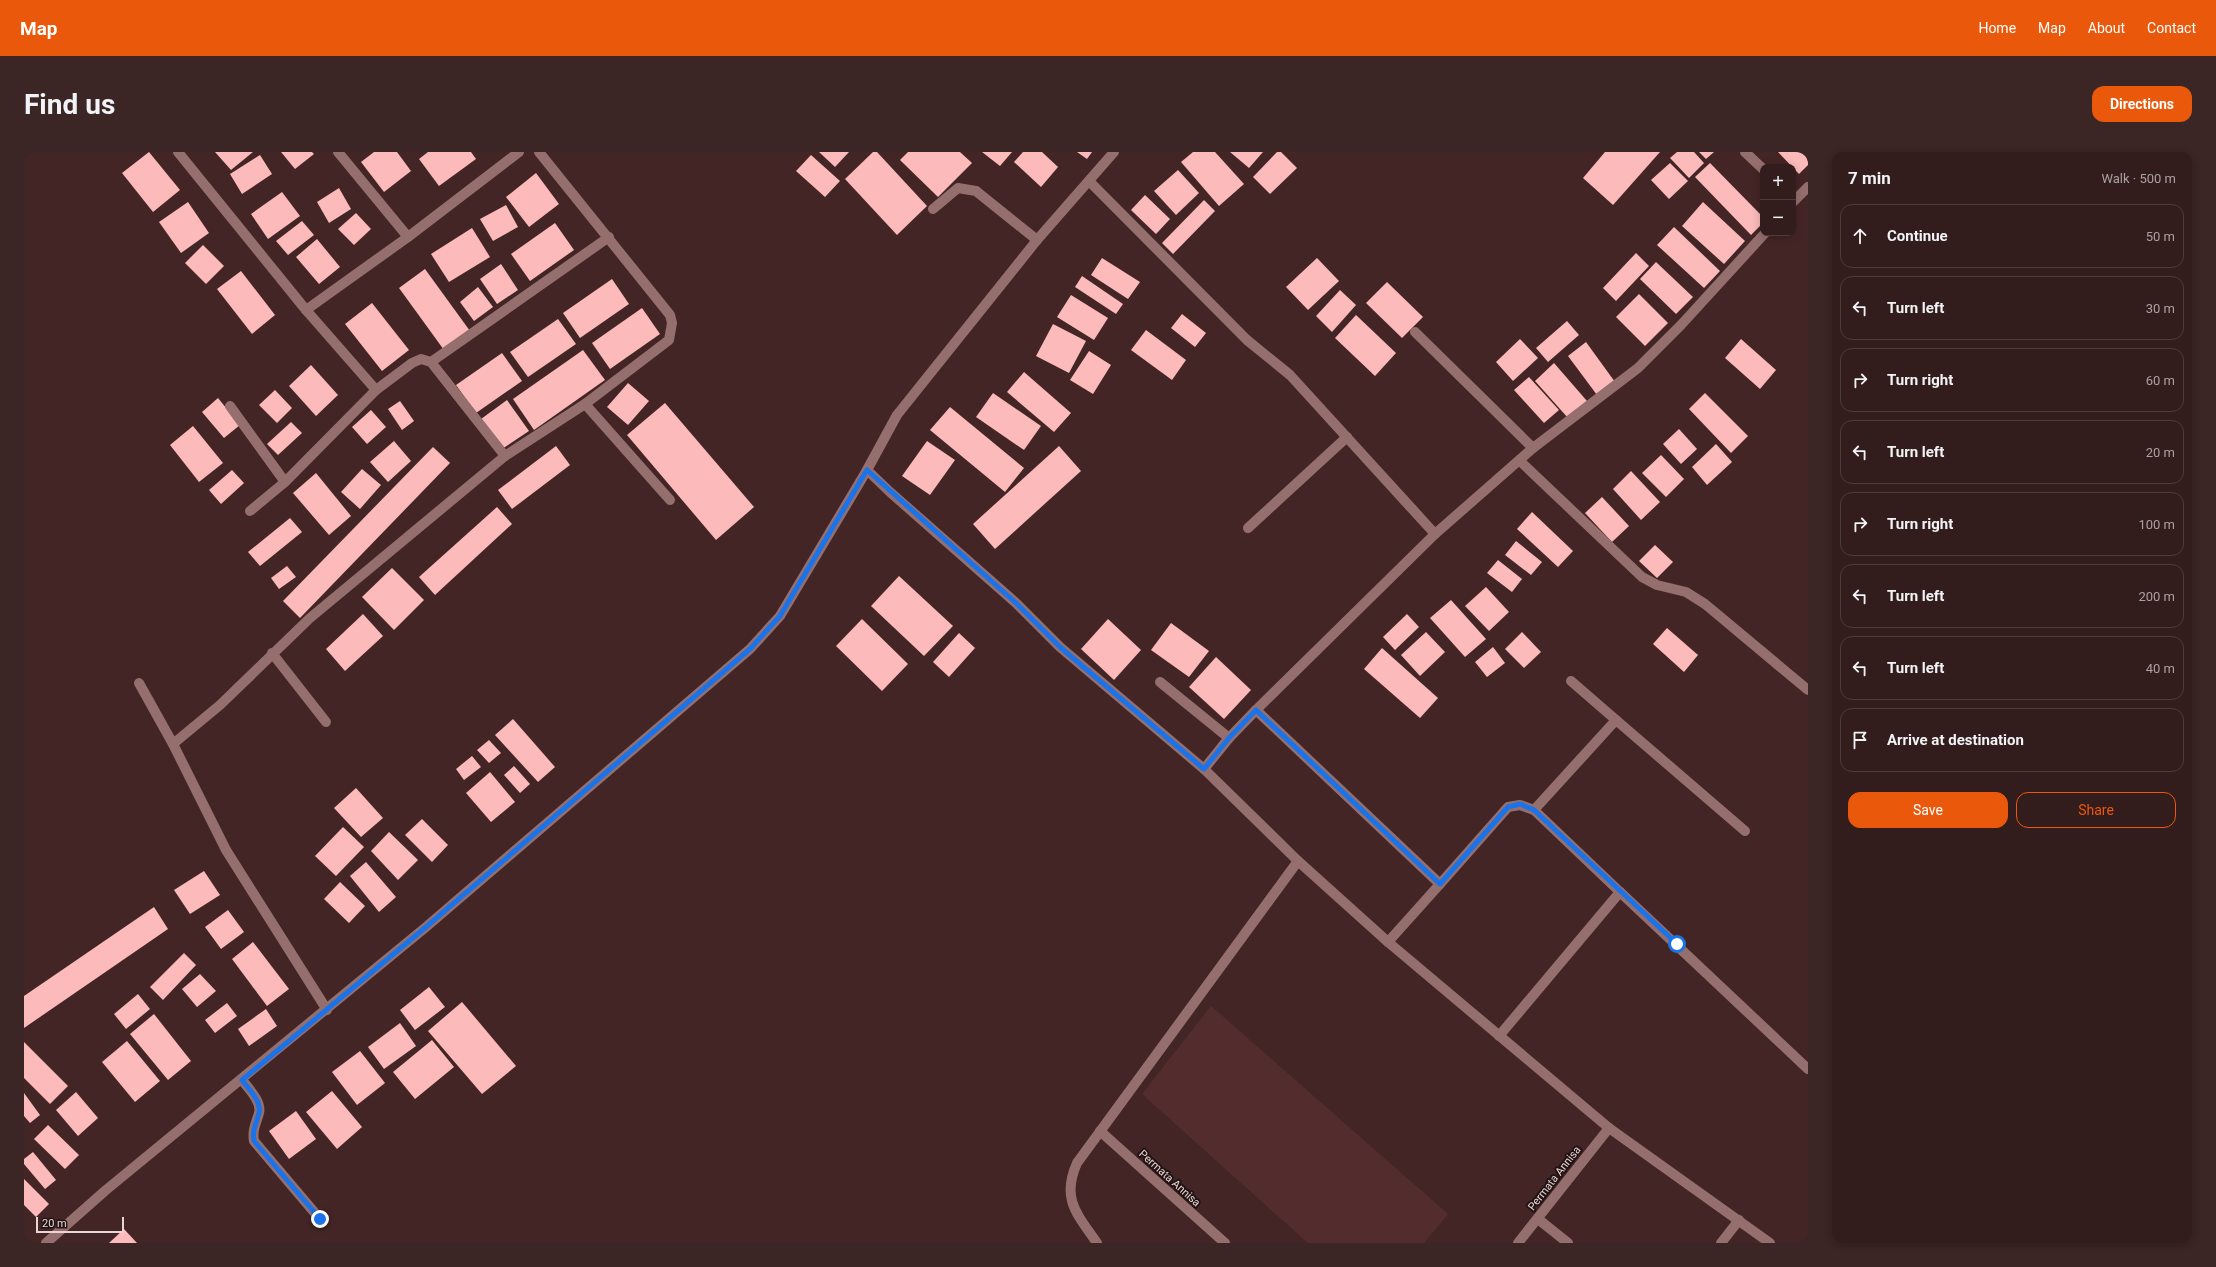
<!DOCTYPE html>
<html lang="en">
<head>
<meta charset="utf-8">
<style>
	:root { --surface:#331c1c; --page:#3b2525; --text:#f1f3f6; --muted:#a9a1a3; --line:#4e3a3b; --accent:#ea580c }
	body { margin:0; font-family:Roboto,sans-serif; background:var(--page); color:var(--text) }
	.controls { position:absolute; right:12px; top:12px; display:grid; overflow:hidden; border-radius:8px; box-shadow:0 2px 10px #0003 }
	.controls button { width:36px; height:36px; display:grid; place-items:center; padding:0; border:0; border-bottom:1px solid var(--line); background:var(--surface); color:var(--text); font:20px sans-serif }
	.scale { position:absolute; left:12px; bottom:10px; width:88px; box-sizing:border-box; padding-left:4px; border:2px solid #ead5d5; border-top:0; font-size:11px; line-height:14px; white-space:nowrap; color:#ead5d5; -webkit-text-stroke:3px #211313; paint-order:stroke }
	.stop { position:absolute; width:12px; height:12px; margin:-9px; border:3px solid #1a73e8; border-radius:50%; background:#fff }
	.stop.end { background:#1a73e8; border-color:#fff; box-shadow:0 1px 4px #0008 }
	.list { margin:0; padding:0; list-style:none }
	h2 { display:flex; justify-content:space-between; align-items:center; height:52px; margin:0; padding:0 16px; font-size:17px }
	h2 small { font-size:13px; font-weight:400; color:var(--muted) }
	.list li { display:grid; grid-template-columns:26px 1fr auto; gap:12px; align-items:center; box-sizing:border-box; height:64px; margin:0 8px 8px; padding:0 8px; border:1px solid var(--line); border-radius:12px }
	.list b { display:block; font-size:15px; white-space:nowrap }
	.list em { font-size:13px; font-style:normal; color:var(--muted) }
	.actions { display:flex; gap:8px; padding:12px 16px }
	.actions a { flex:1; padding:9px 0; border:1px solid var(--accent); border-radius:12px; text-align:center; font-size:14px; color:var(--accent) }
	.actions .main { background:var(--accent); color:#fff }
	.icon { flex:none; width:22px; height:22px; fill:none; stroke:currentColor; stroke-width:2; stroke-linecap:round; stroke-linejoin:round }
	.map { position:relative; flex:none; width:1784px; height:1091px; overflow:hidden; border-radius:12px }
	header { display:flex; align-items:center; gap:24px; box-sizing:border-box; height:56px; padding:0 20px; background:var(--accent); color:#fff }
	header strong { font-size:19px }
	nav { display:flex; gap:22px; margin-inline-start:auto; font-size:14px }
	.intro { display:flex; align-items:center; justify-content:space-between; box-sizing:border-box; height:96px; padding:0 24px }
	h1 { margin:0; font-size:28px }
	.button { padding:10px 18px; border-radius:12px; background:var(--accent); color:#fff; font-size:14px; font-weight:700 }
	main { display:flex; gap:24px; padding:0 24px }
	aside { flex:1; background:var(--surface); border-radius:12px; box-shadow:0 2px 10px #0003 }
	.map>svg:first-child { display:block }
	.built { fill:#532d2d }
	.building { fill:#fcbaba }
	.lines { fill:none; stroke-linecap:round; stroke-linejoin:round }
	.service { stroke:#946f6e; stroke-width:10 }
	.minor { stroke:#946f6e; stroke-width:10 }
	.route { stroke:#1a73e8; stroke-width:5 }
	.labels { text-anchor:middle; stroke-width:4; stroke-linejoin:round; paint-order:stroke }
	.street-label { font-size:11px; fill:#ead5d5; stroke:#211313 }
</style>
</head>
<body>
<header>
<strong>Map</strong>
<nav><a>Home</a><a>Map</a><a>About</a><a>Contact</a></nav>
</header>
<div class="intro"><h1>Find us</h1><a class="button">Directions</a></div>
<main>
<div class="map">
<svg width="1784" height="1091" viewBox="0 0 1784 1091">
	<rect width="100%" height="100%" fill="#442525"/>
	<path class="built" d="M 1187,854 L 1424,1062 L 1400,1091 L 1284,1091 L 1118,942 Z"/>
	<g class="building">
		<path d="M 125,0 L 156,38 L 129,60 L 98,21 Z"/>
		<path d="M 191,0 L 229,0 L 207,18 Z"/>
		<path d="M 257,0 L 288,0 L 290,2 L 271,17 Z"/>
		<path d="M 350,0 L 373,0 L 387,19 L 360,40 L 337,10 Z"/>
		<path d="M 404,0 L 447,0 L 452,7 L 415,34 L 395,7 Z"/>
		<path d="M 795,0 L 825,0 L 811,15 Z"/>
		<path d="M 849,0 L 853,0 L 903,54 L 873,83 L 821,27 Z"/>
		<path d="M 884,0 L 936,0 L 948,11 L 914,45 L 876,8 Z"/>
		<path d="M 958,0 L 988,0 L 976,14 Z"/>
		<path d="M 999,0 L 1018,0 L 1034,15 L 1017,35 L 990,10 Z"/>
		<path d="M 1053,0 L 1068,0 L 1063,7 Z"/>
		<path d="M 1169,0 L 1191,0 L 1220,32 L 1195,54 L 1157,10 Z"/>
		<path d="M 1206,0 L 1239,0 L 1225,16 Z"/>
		<path d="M 1253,0 L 1257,0 L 1273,16 L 1246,42 L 1229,25 Z"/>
		<path d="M 1581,0 L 1636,0 L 1589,53 L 1559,26 Z"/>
		<path d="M 1653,0 L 1670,0 L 1680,11 L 1665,26 L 1646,6 Z"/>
		<path d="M 1675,0 L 1690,0 L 1682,7 Z"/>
		<path d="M 1754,0 L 1784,0 L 1784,13 L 1775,22 Z"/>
		<path d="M 236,3 L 248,22 L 218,42 L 206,22 Z"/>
		<path d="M 787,3 L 816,29 L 801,45 L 772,19 Z"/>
		<path d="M 1646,11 L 1664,29 L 1645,47 L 1627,28 Z"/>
		<path d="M 1686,11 L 1739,65 L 1739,71 L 1727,83 L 1671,25 Z"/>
		<path d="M 1154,18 L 1175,41 L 1152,63 L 1130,39 Z"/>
		<path d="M 512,21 L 535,52 L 505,75 L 482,45 Z"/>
		<path d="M 315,36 L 327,57 L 305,71 L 293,50 Z"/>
		<path d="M 258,40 L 276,64 L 244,87 L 227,62 Z"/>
		<path d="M 1121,43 L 1146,67 L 1132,82 L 1107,58 Z"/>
		<path d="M 1180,48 L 1191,59 L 1149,102 L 1138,91 Z"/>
		<path d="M 164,50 L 185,81 L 157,101 L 135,70 Z"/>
		<path d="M 1679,50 L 1721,89 L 1700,112 L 1658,74 Z"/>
		<path d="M 482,53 L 494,75 L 469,89 L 456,67 Z"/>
		<path d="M 332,61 L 347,77 L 330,93 L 314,77 Z"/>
		<path d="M 278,69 L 290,83 L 264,103 L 252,89 Z"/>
		<path d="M 531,71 L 550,98 L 506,129 L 487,102 Z"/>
		<path d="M 1650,75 L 1696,119 L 1680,136 L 1633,93 Z"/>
		<path d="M 448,76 L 466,105 L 425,130 L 407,102 Z"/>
		<path d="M 293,87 L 316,115 L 295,132 L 272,105 Z"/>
		<path d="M 179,93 L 200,114 L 182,132 L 161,111 Z"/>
		<path d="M 1612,101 L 1625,114 L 1592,149 L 1579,136 Z"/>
		<path d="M 1078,106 L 1116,130 L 1104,147 L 1067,123 Z"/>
		<path d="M 1293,106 L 1315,129 L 1284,158 L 1262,135 Z"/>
		<path d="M 1632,110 L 1669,145 L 1652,162 L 1616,127 Z"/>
		<path d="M 477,112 L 494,138 L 473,152 L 456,127 Z"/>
		<path d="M 401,117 L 446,179 L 420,198 L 375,136 Z"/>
		<path d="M 217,119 L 251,163 L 228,182 L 193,137 Z"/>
		<path d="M 1058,124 L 1099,152 L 1092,162 L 1051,135 Z"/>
		<path d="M 588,127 L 605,152 L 556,186 L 539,161 Z"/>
		<path d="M 1363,130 L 1399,165 L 1378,186 L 1342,151 Z"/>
		<path d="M 454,135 L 469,155 L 450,169 L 436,150 Z"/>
		<path d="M 1316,138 L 1332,153 L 1308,180 L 1292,164 Z"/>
		<path d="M 1615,142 L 1644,171 L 1621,194 L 1592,165 Z"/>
		<path d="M 1047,143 L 1084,166 L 1070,188 L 1033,165 Z"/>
		<path d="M 348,151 L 385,198 L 358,219 L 321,172 Z"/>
		<path d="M 618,156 L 636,182 L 586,217 L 568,191 Z"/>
		<path d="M 1158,162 L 1182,181 L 1171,195 L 1147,176 Z"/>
		<path d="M 1332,163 L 1372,201 L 1351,224 L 1311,186 Z"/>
		<path d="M 534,167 L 552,192 L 504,225 L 486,200 Z"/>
		<path d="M 1543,169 L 1555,183 L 1524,210 L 1512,196 Z"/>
		<path d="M 1029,172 L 1062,189 L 1045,221 L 1012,204 Z"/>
		<path d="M 1122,178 L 1162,208 L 1148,228 L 1107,198 Z"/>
		<path d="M 1496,187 L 1514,206 L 1489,229 L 1472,210 Z"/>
		<path d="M 1717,187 L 1752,218 L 1736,237 L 1701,206 Z"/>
		<path d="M 1562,190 L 1591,230 L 1573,243 L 1544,204 Z"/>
		<path d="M 559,198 L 581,228 L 510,278 L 489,247 Z"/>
		<path d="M 1065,199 L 1087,213 L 1069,242 L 1046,228 Z"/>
		<path d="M 478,201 L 498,229 L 452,261 L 432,233 Z"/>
		<path d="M 1530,211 L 1563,249 L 1544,266 L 1511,229 Z"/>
		<path d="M 287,213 L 314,243 L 292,264 L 265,234 Z"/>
		<path d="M 1000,220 L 1047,261 L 1030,280 L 983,240 Z"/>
		<path d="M 1505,225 L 1535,258 L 1520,271 L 1490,238 Z"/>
		<path d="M 604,231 L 625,249 L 604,273 L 583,255 Z"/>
		<path d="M 251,238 L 268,256 L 253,271 L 235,253 Z"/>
		<path d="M 969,241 L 1017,274 L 1000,298 L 952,265 Z"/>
		<path d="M 1681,241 L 1724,284 L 1707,301 L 1665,257 Z"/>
		<path d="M 194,246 L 216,273 L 200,286 L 178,260 Z"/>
		<path d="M 483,248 L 505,279 L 478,297 L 457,267 Z"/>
		<path d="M 376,249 L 390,269 L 378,278 L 364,257 Z"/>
		<path d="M 641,251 L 730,355 L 692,388 L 603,283 Z"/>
		<path d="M 926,255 L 1000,316 L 981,340 L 906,278 Z"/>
		<path d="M 347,258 L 362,275 L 343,292 L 328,275 Z"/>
		<path d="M 267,270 L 278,281 L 254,303 L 243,292 Z"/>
		<path d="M 169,274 L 199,311 L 175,330 L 146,293 Z"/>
		<path d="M 1655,277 L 1673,297 L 1657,312 L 1639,292 Z"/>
		<path d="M 370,289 L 387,309 L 364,330 L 346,310 Z"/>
		<path d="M 903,289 L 931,308 L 906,343 L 878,324 Z"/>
		<path d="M 1692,292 L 1708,310 L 1683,333 L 1668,315 Z"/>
		<path d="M 532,294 L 546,313 L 488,357 L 474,338 Z"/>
		<path d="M 1035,294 L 1057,319 L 971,397 L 949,372 Z"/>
		<path d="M 409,295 L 426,311 L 276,466 L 259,449 Z"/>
		<path d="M 1637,303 L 1660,327 L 1642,345 L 1618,321 Z"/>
		<path d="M 338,317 L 357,333 L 336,357 L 317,340 Z"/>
		<path d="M 208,318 L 220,331 L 197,352 L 185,338 Z"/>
		<path d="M 1607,319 L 1636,350 L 1617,368 L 1589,337 Z"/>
		<path d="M 292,321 L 327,364 L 305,383 L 269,341 Z"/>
		<path d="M 1578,345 L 1605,374 L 1588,390 L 1561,361 Z"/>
		<path d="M 473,355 L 488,372 L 411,443 L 395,425 Z"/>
		<path d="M 1508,360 L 1549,399 L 1534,415 L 1493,377 Z"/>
		<path d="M 266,366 L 278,380 L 236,414 L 224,400 Z"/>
		<path d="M 1492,389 L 1518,410 L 1507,423 L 1481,403 Z"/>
		<path d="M 1631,393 L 1649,410 L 1633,426 L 1615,409 Z"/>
		<path d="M 1474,408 L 1498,427 L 1488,440 L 1463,421 Z"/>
		<path d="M 263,414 L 272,425 L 255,437 L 247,426 Z"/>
		<path d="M 368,416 L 400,448 L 370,478 L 338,445 Z"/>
		<path d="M 875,424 L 929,474 L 900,504 L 847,454 Z"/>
		<path d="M 1462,435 L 1485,460 L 1465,479 L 1441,454 Z"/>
		<path d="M 1427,448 L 1462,487 L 1441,505 L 1406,466 Z"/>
		<path d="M 339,462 L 359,484 L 321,519 L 302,497 Z"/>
		<path d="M 1383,462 L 1395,475 L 1371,498 L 1359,485 Z"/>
		<path d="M 838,467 L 884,512 L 858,539 L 812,494 Z"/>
		<path d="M 1084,467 L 1117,498 L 1090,528 L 1057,497 Z"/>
		<path d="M 1147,471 L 1185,499 L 1165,525 L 1127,498 Z"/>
		<path d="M 1643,476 L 1674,503 L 1660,520 L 1629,492 Z"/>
		<path d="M 1402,480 L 1421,500 L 1396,524 L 1377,503 Z"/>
		<path d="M 1498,480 L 1517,500 L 1500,516 L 1481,497 Z"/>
		<path d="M 935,481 L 951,496 L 925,525 L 909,510 Z"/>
		<path d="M 1469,495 L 1481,511 L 1463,525 L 1451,510 Z"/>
		<path d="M 1358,496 L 1414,546 L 1396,566 L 1340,517 Z"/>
		<path d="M 1192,505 L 1227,538 L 1200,567 L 1165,535 Z"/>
		<path d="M 489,567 L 531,615 L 514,630 L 471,583 Z"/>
		<path d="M 465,588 L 477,601 L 465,611 L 453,598 Z"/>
		<path d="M 448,604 L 457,615 L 440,628 L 432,617 Z"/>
		<path d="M 490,614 L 506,632 L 496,641 L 480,623 Z"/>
		<path d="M 466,620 L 491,650 L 467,670 L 442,641 Z"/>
		<path d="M 332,636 L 359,666 L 337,685 L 310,656 Z"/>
		<path d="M 398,667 L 424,693 L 408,710 L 381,683 Z"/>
		<path d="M 319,675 L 340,695 L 312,724 L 291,704 Z"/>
		<path d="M 365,680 L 394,708 L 374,728 L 347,699 Z"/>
		<path d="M 342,710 L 372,745 L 355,760 L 326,724 Z"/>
		<path d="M 180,719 L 196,743 L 166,762 L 150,738 Z"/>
		<path d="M 316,730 L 341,754 L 325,771 L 300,747 Z"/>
		<path d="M 130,755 L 144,777 L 0,876 L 0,844 Z"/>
		<path d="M 204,758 L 220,780 L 197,797 L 181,775 Z"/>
		<path d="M 229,790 L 265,837 L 243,854 L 208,807 Z"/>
		<path d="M 160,801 L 172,813 L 139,848 L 126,835 Z"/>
		<path d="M 176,822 L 192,839 L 173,855 L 158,837 Z"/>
		<path d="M 405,835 L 421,855 L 391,878 L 376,858 Z"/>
		<path d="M 114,842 L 126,857 L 102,877 L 90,862 Z"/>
		<path d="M 438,850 L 492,914 L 458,942 L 404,879 Z"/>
		<path d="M 203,851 L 213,864 L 191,881 L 181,868 Z"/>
		<path d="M 242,857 L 253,874 L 225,894 L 214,877 Z"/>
		<path d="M 130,862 L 167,909 L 144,928 L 106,882 Z"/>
		<path d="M 376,871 L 392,894 L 360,917 L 344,895 Z"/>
		<path d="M 408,888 L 430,915 L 391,947 L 369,920 Z"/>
		<path d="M 103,889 L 136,929 L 111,950 L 78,910 Z"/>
		<path d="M 0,890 L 44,934 L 26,952 L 0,926 Z"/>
		<path d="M 336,899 L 361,931 L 333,953 L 308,920 Z"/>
		<path d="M 308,939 L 338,975 L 313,997 L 282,960 Z"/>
		<path d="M 52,940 L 74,966 L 54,984 L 32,958 Z"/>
		<path d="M 0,941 L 16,963 L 6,971 L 0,964 Z"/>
		<path d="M 272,959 L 292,987 L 265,1007 L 245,979 Z"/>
		<path d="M 24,973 L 55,1003 L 41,1017 L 10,987 Z"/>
		<path d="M 9,1000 L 32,1028 L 21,1037 L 0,1012 L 0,1007 Z"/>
		<path d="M 0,1027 L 25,1052 L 12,1065 L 0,1053 Z"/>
		<path d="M 100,1077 L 113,1091 L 85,1091 Z"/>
	</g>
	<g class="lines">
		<path class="service" d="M 1136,530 L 1205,586"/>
		<g class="minor">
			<path d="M 154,0 L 282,158 L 352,238 L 388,211 L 397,207 L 407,210 L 481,304"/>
			<path d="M 314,0 L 384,85"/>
			<path d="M 1721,0 L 1739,17"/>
			<path d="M 1065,29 L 1223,188 L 1266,223 L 1411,382"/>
			<path d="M 1769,50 L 1784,35"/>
			<path d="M 909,57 L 934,36 L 952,39 L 1013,88"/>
			<path d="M 282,158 L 384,85 L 495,0"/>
			<path d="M 1391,180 L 1509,296"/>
			<path d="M 407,210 L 585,85"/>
			<path d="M 561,252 L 646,348"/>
			<path d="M 206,254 L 261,330"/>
			<path d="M 1496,309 L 1618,425 L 1633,433 L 1662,440 L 1681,452 L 1784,538"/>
			<path d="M 843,318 L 866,340 L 992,451 L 1036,495 L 1180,617 L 1274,709 L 1364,790 L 1585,976 L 1746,1091"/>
			<path d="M 226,359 L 261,330 L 352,238"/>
			<path d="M 1224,376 L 1323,285"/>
			<path d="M 248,501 L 302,570"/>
			<path d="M 1547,529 L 1592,568"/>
			<path d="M 115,531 L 149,592 L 202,698 L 303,858"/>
			<path d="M 1232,558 L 1416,732 L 1364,790"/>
			<path d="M 149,592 L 196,553 L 286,466 L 481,304 L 561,252 L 645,188 L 648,171 L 646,163 L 515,0"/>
			<path d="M 1180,617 L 1205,586 L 1232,558 L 1411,382 L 1509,296 L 1614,216 L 1657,173 L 1741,81"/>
			<path d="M 1416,732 L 1484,655 L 1496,653 L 1510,658"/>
			<path d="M 1596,740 L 1784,917"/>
			<path d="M 1475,884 L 1596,740 L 1510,658 L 1592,568 L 1721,679"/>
			<path d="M 218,928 C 225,937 238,950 235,961 C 232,972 228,978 230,989 L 296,1067"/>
			<path d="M 1076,979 L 1201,1091"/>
			<path d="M 1514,1067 L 1544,1091"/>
			<path d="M 22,1091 L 82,1038 L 402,775 L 726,497 L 756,464 L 843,318 L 873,263 L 1013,88 L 1090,0"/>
			<path d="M 1073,1091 C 1053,1062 1037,1047 1053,1011 L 1274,709"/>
			<path d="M 1494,1091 L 1585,976"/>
			<path d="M 1697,1091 L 1715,1068"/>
		</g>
	</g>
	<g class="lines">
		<path class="route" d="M 296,1067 L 230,989 C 228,978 232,972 235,961 C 238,950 225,937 218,928 L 402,775 L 726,497 L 756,464 L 843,318 L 992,451 L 1036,495 L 1180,617 L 1205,586 L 1232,558 L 1416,732 L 1484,655 L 1496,652 L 1510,658 L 1653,792"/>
	</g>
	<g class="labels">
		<g class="street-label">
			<text transform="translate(1146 1026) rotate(42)" y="4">Permata Annisa</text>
			<text transform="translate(1530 1026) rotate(-52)" y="4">Permata Annisa</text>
		</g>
	</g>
</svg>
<div class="controls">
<button>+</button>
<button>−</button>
</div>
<div class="scale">20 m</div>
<div class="stop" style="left:1653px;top:792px"></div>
<div class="stop end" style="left:296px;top:1067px"></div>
</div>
<aside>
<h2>7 min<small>Walk · 500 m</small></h2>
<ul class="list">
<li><svg class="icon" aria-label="ahead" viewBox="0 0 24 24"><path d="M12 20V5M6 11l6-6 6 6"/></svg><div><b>Continue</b></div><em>50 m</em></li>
<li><svg class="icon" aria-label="left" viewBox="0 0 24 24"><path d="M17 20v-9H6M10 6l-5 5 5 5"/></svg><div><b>Turn left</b></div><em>30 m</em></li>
<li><svg class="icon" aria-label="right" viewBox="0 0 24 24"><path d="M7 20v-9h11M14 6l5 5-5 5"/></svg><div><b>Turn right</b></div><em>60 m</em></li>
<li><svg class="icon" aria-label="left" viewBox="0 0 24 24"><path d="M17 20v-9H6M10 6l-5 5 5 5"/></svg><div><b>Turn left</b></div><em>20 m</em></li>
<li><svg class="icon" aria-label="right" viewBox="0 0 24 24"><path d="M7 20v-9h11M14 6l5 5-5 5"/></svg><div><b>Turn right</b></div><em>100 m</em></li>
<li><svg class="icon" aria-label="left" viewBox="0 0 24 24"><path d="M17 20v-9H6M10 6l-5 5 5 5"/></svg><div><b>Turn left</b></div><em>200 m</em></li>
<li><svg class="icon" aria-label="left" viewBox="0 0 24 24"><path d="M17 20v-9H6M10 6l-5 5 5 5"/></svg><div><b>Turn left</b></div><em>40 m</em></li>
<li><svg class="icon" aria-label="arrive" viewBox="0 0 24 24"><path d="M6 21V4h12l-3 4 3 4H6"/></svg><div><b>Arrive at destination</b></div></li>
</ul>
<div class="actions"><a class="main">Save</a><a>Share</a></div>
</aside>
</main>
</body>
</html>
